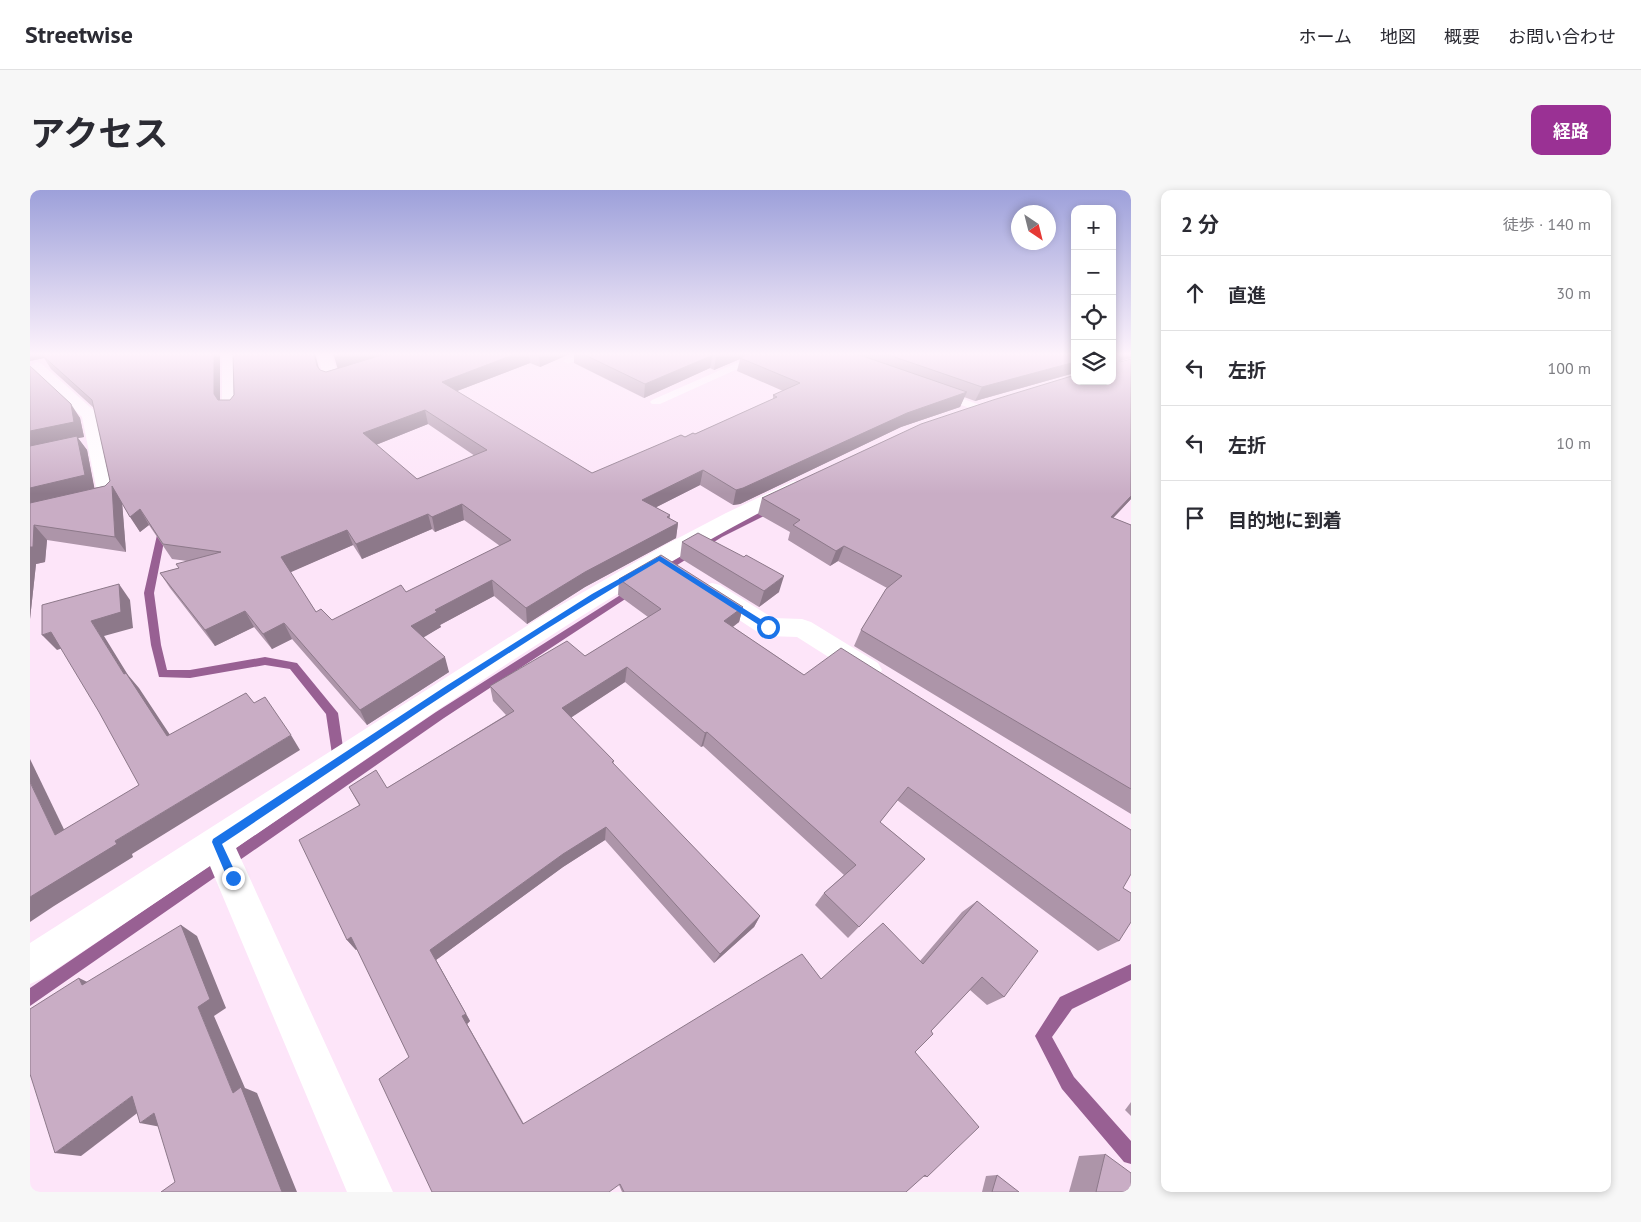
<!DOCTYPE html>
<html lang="ja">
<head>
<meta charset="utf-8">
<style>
	:root { --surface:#fff; --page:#f7f7f7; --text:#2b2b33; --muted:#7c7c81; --line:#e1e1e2; --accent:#9a3194 }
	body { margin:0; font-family:"PT Sans","Noto Sans JP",sans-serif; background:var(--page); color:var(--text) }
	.controls { position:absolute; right:15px; top:15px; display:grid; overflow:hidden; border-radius:10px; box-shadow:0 2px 8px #0003 }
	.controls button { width:45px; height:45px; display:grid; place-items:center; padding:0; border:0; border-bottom:1px solid var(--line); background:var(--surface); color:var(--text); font:25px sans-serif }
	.compass { position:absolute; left:981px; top:15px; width:45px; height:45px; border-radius:50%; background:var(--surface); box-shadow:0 2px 8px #0003; rotate:145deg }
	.stop { position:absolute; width:15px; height:15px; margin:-11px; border:4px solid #1a73e8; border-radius:50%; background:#fff }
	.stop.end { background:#1a73e8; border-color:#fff; box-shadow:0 1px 5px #0008 }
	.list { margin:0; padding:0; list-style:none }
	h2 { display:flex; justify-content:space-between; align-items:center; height:65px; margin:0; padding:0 20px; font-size:21px }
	h2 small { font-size:16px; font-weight:400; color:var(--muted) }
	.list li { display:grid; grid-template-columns:32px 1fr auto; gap:15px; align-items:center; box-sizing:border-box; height:75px; padding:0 20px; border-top:1px solid var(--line) }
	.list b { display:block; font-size:19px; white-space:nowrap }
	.list em { font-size:16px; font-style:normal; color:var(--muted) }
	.icon { flex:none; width:28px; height:28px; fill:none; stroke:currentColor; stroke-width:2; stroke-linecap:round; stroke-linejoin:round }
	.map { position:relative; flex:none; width:1101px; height:1002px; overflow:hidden; border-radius:10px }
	header { display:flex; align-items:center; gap:30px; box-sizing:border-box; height:70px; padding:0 25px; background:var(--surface); border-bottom:1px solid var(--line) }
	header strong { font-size:24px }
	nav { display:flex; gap:28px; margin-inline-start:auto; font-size:18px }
	.intro { display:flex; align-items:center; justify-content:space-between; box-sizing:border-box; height:120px; padding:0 30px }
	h1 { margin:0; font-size:35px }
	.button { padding:12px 22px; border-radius:10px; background:var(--accent); color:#fff; font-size:18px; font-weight:700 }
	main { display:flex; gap:30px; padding:0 30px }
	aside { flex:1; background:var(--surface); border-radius:10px; box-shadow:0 2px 8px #0003 }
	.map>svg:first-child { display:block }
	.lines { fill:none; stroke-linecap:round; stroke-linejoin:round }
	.stream { fill:#986093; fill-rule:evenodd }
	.lane { fill:#fff; fill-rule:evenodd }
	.street { fill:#fff; fill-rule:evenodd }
	.wall { fill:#ad95a9; fill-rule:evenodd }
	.shaded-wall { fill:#8d798a }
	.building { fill:#c9adc5; stroke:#8d798a; fill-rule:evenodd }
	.route { fill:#1a73e8 }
</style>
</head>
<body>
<header>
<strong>Streetwise</strong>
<nav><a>ホーム</a><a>地図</a><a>概要</a><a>お問い合わせ</a></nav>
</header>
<div class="intro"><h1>アクセス</h1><a class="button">経路</a></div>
<main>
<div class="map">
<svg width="1101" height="1002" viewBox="0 0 1101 1002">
	<rect width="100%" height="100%" fill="#fde5f9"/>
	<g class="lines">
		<g class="stream">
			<path d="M 743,315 L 747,318 L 746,320 L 692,347 L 636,382 L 630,382 L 628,380 L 686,343 Z"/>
			<path d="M 133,333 L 137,336 L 124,403 L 131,455 L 137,480 L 160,480 L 235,467 L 267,473 L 308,523 L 315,571 L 313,575 L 309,576 L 305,575 L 303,571 L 296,524 L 260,479 L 235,475 L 160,488 L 129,487 L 121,455 L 114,403 L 129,336 Z"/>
			<path d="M 603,397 L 606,398 L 608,400 L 606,402 L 414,528 L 0,816 L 0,798 L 406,522 Z"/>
			<path d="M 1101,774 L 1101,790 L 1042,819 L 1022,847 L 1044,887 L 1101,951 L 1101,974 L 1094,972 L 1032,899 L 1005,846 L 1030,807 Z"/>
		</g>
		<g class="lane">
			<path d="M 547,163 L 561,163 L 538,174 L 533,171 Z"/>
			<path d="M 729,163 L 743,163 L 630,214 L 622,214 L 620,212 L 622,210 Z"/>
			<path d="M 908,200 L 953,216 L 955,218 L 953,220 L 945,220 L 904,205 L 902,203 Z"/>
		</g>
		<g class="street">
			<path d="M 192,163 L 206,163 L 208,218 L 206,222 L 194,222 L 192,218 Z"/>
			<path d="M 287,163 L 301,163 L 307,182 L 330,175 L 335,177 L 338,180 L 335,183 L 301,194 L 295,192 Z"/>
			<path d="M 7,172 L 12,174 L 69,225 L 88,305 L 85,309 L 0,330 L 0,318 L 67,302 L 52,227 L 2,180 L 0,176 Z"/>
			<path d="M 764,291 L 771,293 L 774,297 L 771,301 C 571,402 391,532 206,658 L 363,1002 L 317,1002 L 180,676 L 13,788 L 0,794 L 0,753 L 517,423 L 635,355 L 696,323 Z"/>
			<path d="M 682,393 L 690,395 L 743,428 L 772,429 L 781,432 L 848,473 L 852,480 L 848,487 L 839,490 L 830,487 L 767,447 L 738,446 L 729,443 L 674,407 L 670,401 L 674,395 Z"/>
		</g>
	</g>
	<g class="wall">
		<path d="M 0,163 L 190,163 L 190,210 L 200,210 L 285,163 L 289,178 L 290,180 L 296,182 L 308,178 L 303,163 L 542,163 L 510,177 L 500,173 L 427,201 L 562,283 L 655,247 L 665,244 L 743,209 L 743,205 L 753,201 L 707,181 L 710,169 L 684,180 L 680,178 L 614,208 L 544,173 L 544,163 L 1045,163 L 1045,183 L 945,211 L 934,207 L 930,217 L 871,237 L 710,314 L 703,315 L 670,295 L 626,317 L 639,328 L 648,333 L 646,348 L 555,397 L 497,434 L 464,406 L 410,435 L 411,437 L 393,447 L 419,482 L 337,535 L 262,449 L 242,459 L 224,437 L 185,456 L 140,398 L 130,383 L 149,378 L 157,371 L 142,369 L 119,335 L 110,342 L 92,313 L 96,362 L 17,350 L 15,372 L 6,374 L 0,429 L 0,176 L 50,228 L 54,247 L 48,248 L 57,260 L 64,298 L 75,296 L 80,291 L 64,218 L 21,179 L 14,168 L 0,171 ZM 398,234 L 445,266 L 387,289 L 346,255 ZM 434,330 L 470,356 L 376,402 L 302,430 L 286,422 L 260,382 L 323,355 L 332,369 L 402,339 L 405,342 Z"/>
		<path d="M 1082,163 L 1101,168 L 1090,171 L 1101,309 L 1083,328 L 1101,335 L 1101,624 L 824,456 L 831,440 L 857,398 L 808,371 L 800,376 L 758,350 L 760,342 L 728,324 L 732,308 L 1082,191 Z"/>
		<path d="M 652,352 L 714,367 L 749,402 L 729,417 L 650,368 Z"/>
		<path d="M 589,389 L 713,417 L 709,432 L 703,437 L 774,485 L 1093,698 L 1089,751 L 1068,761 L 867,610 L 850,632 L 895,669 L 818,748 L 785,715 L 794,703 L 814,685 L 673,556 L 671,557 L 595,492 L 541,527 L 584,571 L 583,574 L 730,726 L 724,737 L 684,773 L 575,650 L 533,677 L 406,770 L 440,831 L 437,834 L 494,934 L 791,789 L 890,771 L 932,722 L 947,711 L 974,807 L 957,815 L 940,800 L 901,841 L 885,862 L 897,987 L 892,987 L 876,1002 L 592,1002 L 589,995 L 379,867 L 327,759 L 326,760 L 317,750 L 329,615 L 319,597 L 357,598 L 476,525 L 463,511 L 460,496 L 555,466 L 618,427 L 588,405 Z"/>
		<path d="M 1101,912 L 1101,926 L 1095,920 Z"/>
		<path d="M 1075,964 L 1101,1002 L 1039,1002 L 1049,966 Z"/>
		<path d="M 967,985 L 988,1002 L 952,1002 L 956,986 Z"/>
	</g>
	<g class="shaded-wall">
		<path d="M 0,163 L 29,163 L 12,165 L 14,168 L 0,171 Z"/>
		<path d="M 184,163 L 190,163 L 190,218 L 184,204 Z"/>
		<path d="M 284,163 L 285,163 L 291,190 L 287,176 Z"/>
		<path d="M 314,163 L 350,163 L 351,167 L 308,180 L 304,166 Z"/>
		<path d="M 488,163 L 499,163 L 500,173 L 414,206 L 412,192 Z"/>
		<path d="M 510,163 L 542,163 L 510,177 L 509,164 Z"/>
		<path d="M 694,163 L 723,163 L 710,168 L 710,169 L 684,180 L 686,166 Z"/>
		<path d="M 1087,163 L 1101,163 L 1101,168 L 1082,173 Z"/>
		<path d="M 683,165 L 680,178 L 614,208 L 615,194 Z"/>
		<path d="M 1045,172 L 1044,183 L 945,211 L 952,197 Z"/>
		<path d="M 937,202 L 930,217 L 871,237 L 710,314 L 703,315 L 706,300 L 877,223 Z"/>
		<path d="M 41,214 L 50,228 L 54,247 L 48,248 L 57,260 L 65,301 L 0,316 L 0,241 Z"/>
		<path d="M 395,220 L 398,234 L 338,258 L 333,243 Z"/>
		<path d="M 673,280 L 670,295 L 611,325 L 612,310 Z"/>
		<path d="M 82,296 L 92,311 L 96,362 L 85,347 Z"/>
		<path d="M 1101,306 L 1101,309 L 1070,342 L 1081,327 Z"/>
		<path d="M 432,314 L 434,330 L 405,342 L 402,327 Z"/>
		<path d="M 110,319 L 119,335 L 110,342 L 100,327 Z"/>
		<path d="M 398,324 L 402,339 L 332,369 L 326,354 Z"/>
		<path d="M 640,325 L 638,338 L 648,333 L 646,348 L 555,397 L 497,434 L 496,418 L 555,382 Z"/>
		<path d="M 4,335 L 17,350 L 15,372 L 6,374 L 0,429 L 0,357 Z"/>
		<path d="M 317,340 L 323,355 L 259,383 L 251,367 Z"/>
		<path d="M 814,356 L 808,371 L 800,376 L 806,361 Z"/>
		<path d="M 754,386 L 749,402 L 729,417 L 734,401 Z"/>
		<path d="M 462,390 L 464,406 L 410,435 L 411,437 L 386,452 L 381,436 L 405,420 Z"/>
		<path d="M 89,394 L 100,410 L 103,438 L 74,446 L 98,485 L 109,498 L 150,560 L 137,546 L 94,484 L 61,431 Z"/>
		<path d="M 713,417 L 709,432 L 690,446 L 694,431 Z"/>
		<path d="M 215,421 L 224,437 L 185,456 L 175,440 Z"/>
		<path d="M 254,433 L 262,449 L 242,459 L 233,444 Z"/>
		<path d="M 21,442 L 36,457 L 27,460 L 12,445 Z"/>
		<path d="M 415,467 L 419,482 L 337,535 L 330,520 Z"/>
		<path d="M 597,477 L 595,492 L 533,533 L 532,518 Z"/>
		<path d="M 677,542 L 673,556 L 671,557 L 675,543 Z"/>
		<path d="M 261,545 L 270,560 L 102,664 L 103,667 L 24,716 L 0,732 L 0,707 L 85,651 Z"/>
		<path d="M 0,569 L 43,658 L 25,645 L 0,592 Z"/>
		<path d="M 576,637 L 575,650 L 533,677 L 406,770 L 440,831 L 437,834 L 496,937 L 432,826 L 400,760 L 533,664 Z"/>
		<path d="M 730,726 L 724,737 L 684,773 L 690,764 Z"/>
		<path d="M 151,735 L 167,746 L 196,818 L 184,826 L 215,898 L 227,903 L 267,1002 L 252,1002 L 203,903 L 168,817 Z"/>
		<path d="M 321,747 L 330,757 L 326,760 L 317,750 Z"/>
		<path d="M 49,788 L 70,798 L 52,795 Z"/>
		<path d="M 102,906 L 123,911 L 51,966 L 25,963 Z"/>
		<path d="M 124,923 L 131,937 L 110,933 Z"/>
	</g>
	<g class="building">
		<path d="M 20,163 L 184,163 L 184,204 L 188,210 L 200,210 L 204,205 L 203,163 L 284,163 L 287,176 L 290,180 L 296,182 L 352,165 L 354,163 L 488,163 L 412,192 L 562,283 L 651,245 L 655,247 L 663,243 L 665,244 L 747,207 L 743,205 L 770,193 L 710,168 L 720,163 L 824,163 L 937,202 L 877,223 L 713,298 L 706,300 L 673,280 L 612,310 L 640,325 L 637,327 L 648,333 L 555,382 L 496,418 L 462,390 L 405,420 L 407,422 L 381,436 L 415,467 L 330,520 L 254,433 L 233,444 L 215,421 L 175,440 L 130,383 L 149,378 L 146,374 L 191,362 L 133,354 L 110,319 L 100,327 L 82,296 L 85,347 L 4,335 L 3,357 L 0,357 L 0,313 L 75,296 L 80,291 L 62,210 L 12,165 ZM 395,220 L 457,260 L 387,289 L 333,243 ZM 432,314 L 481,350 L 376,402 L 371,395 L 302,430 L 291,419 L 286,422 L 251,367 L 317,340 L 326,354 L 398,324 L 402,327 Z"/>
		<path d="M 303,163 L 314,163 L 304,166 Z"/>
		<path d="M 551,163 L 694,163 L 686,166 L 683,165 L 615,194 Z"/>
		<path d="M 853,163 L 1045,163 L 1045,172 L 952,197 Z"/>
		<path d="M 1082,163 L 1089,163 L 1090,172 L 1101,169 L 1101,306 L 1081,327 L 1101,335 L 1101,599 L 831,440 L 856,399 L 872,386 L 814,356 L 806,361 L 763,335 L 770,330 L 732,308 L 891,234 L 963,210 L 1045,185 L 1045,191 L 1082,191 Z"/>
		<path d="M 0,176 L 41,214 L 44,232 L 0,241 Z"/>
		<path d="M 47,246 L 55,285 L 0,298 L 0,256 Z"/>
		<path d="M 668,343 L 714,367 L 716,365 L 754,386 L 734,401 L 652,352 Z"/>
		<path d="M 631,365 L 713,417 L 694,431 L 774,485 L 811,458 L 1101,640 L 1101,684 L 1093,698 L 1101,703 L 1101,732 L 1089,751 L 878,597 L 850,632 L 895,669 L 829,737 L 794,703 L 826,675 L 677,542 L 675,543 L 597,477 L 532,518 L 584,571 L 582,572 L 730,726 L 690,764 L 576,637 L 533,664 L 400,760 L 436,824 L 432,826 L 493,934 L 772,764 L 791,789 L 853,733 L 893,774 L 947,711 L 1008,761 L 974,807 L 952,787 L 901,841 L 903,844 L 885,862 L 949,937 L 897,987 L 895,985 L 876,1002 L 594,1002 L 590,994 L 579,1002 L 402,1002 L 349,889 L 379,867 L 321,747 L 317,750 L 269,650 L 330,615 L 319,597 L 346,580 L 357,598 L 484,521 L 460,496 L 537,451 L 555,466 L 631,419 L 589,389 Z"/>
		<path d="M 89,394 L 91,422 L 61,431 L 94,484 L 96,483 L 137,546 L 216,503 L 224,513 L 235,507 L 261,545 L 85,651 L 87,654 L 0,707 L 0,592 L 25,645 L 109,595 L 69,522 L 21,442 L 12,445 L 12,415 Z"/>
		<path d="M 151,735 L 180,809 L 168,817 L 203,903 L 211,897 L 252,1002 L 131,1002 L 145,992 L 124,923 L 110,933 L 102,906 L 25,963 L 0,884 L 0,819 L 49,788 L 52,795 Z"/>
		<path d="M 1075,964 L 1101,983 L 1101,1002 L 1066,1002 Z"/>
		<path d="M 967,985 L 989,1002 L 962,1002 Z"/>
	</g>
	<linearGradient id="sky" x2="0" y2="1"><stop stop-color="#9da0da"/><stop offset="0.54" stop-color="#fef3fc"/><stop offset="1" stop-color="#fef3fc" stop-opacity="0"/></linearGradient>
	<rect width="1101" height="304" fill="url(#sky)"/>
	<path class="route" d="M 630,366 L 740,435 L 740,439 L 735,439 L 629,371 C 479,458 336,558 192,654 L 208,688 L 206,692 L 199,692 L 182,652 L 183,649 L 416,496 L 562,404 Z"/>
</svg>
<div class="controls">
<button>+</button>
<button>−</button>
<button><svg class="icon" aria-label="locate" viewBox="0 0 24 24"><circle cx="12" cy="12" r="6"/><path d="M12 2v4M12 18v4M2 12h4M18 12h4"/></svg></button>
<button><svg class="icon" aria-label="layers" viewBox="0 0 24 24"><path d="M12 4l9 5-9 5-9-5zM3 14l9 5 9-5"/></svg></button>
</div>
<svg class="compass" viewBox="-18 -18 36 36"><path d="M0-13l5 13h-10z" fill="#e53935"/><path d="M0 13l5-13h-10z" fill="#7c7c81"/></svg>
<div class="stop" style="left:738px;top:437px"></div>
<div class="stop end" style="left:203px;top:688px"></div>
</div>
<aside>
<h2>2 分<small>徒歩 · 140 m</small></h2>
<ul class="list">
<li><svg class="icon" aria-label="ahead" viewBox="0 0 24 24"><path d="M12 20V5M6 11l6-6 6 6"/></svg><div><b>直進</b></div><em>30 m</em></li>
<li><svg class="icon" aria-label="left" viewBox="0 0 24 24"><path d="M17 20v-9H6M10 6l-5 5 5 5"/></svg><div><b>左折</b></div><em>100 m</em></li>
<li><svg class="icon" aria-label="left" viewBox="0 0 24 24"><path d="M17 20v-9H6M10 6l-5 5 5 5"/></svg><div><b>左折</b></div><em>10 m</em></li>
<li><svg class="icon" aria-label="arrive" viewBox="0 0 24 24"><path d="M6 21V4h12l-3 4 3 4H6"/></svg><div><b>目的地に到着</b></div></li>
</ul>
</aside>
</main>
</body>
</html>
